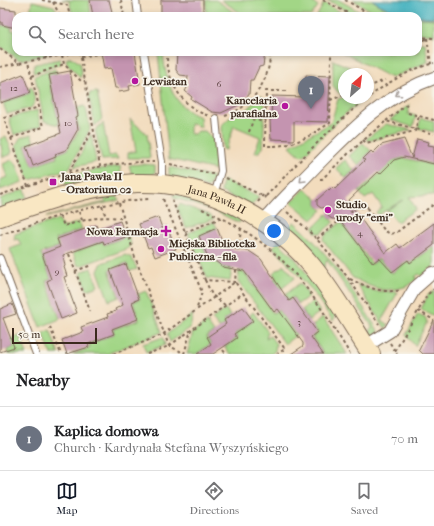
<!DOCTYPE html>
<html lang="en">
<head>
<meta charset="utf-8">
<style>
	:root { --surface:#fff; --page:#f2f2f2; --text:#202124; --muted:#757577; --line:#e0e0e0; --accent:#111827 }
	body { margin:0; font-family:"IM FELL French Canon",serif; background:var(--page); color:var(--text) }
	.compass { position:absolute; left:338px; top:68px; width:36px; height:36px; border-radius:50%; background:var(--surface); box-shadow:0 2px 6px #0003; rotate:28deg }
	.scale { position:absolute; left:12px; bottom:10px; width:85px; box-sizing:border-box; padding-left:4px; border:2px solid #3b2a1e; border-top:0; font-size:11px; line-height:14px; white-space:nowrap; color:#3b2a1e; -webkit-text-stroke:3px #f7f3e8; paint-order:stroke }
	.you { position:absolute; left:274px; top:231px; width:14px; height:14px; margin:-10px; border:3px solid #fff; border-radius:50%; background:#1a73e8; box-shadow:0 0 0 6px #1a73e833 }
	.badge { display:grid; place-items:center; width:26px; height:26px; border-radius:50%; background:var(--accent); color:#fff; font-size:13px; font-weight:700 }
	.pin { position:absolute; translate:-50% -33px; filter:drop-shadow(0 1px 2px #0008) }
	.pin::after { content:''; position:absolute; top:21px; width:14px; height:12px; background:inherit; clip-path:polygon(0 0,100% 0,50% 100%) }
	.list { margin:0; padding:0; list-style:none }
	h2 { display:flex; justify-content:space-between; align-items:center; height:52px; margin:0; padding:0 16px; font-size:17px }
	h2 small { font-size:13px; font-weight:400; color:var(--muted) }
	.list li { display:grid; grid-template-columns:26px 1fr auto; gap:12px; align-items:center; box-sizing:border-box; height:64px; padding:0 16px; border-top:1px solid var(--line) }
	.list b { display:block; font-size:15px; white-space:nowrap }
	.list p { margin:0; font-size:13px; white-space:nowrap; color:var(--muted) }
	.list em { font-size:13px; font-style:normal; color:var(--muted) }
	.icon { flex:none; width:22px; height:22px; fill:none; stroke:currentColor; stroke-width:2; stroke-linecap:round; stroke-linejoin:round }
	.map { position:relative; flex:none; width:434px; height:354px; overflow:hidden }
	.search { position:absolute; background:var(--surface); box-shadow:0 2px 6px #0003; left:12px; right:12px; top:12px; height:44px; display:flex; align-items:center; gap:10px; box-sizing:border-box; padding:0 14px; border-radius:12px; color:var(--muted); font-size:15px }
	.sheet { height:116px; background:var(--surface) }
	nav { display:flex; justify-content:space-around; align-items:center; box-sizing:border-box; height:56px; border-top:1px solid var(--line); background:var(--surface); font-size:11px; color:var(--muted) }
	nav a { display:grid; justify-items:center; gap:2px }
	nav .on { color:var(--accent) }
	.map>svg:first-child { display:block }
	.green { fill:#a2d686; stroke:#6e8052 }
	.water { fill:#44b2c0; stroke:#406e6f }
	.building { fill:#c494b0 }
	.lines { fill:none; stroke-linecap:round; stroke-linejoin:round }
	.lane-casing { stroke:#7b6856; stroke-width:8 }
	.street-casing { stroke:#7b6856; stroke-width:14 }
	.secondary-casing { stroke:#7b6856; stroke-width:20 }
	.path { stroke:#7b6856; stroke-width:2; stroke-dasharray:3 3; stroke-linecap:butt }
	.lane { stroke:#fff; stroke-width:6 }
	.street { stroke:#fff; stroke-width:12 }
	.secondary { stroke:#f9e7c3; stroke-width:18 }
	.oneway { stroke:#a79f9a }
	.poi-dot { fill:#b5179e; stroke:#f7f3e8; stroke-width:1.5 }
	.labels { text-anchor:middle; stroke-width:3.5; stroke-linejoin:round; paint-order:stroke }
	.number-label { font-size:9px; fill:#5d4442 }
	.poi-label { font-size:11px; font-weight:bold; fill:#3b2a1e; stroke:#f7f3e8; text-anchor:start }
	.street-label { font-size:11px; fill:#3b2a1e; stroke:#f7f3e8 }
</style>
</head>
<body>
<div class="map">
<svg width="434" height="354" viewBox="0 0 434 354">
	<rect width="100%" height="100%" fill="#f7f3e8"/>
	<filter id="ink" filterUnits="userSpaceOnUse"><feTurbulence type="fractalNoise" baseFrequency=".025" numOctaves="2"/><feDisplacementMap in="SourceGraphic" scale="8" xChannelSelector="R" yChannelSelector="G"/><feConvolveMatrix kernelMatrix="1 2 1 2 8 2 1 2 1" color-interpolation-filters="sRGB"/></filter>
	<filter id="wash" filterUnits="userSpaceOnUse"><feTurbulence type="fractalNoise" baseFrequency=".012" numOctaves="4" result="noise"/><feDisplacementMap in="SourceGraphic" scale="16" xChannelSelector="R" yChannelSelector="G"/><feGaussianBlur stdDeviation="0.9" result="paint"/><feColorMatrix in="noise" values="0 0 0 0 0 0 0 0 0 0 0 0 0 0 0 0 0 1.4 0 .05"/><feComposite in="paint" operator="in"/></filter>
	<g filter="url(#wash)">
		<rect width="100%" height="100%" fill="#f2dcbd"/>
		<g class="green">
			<path d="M 62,0 L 89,0 L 91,16 L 73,16 L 69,1 Z"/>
			<path d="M 206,0 L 216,0 L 239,16 L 206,16 Z"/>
			<path d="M 221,0 L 309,0 L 318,6 L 311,16 L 245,16 Z"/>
			<path d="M 327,0 L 339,0 L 367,16 L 357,16 Z"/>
			<path d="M 353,0 L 372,0 L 384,8 L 408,16 L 380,16 Z"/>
			<path d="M 32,1 L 54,6 L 59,15 L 46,13 L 45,15 L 40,14 L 39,15 L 30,14 Z"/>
			<path d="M 324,3 L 348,16 L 317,16 Z"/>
			<path d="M 418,18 L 434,19 L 434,35 L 418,33 Z"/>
			<path d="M 0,22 L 1,25 L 12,27 L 11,30 L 16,31 L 16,52 L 48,52 L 45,55 L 19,60 L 0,46 Z"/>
			<path d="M 418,43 L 425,43 L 428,62 L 391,78 L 342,52 L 418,52 Z"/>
			<path d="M 158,52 L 163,52 C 165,78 173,108 200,117 L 201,127 L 198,127 L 195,124 L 190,124 L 190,134 L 195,134 L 198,131 L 205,131 L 213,139 L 216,170 L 169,159 Z"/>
			<path d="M 71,57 L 80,63 L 82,73 L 80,78 L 67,63 L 66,59 Z"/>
			<path d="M 60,59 L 61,64 L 34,73 L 33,69 L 35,64 Z"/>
			<path d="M 333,60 L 365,74 L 344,74 L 344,94 L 340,94 L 333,86 Z"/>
			<path d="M 55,69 L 57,73 L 48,75 L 59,125 L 44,121 L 35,76 Z"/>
			<path d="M 32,87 L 35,102 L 31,108 L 7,114 L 3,103 L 30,93 L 29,88 Z"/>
			<path d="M 97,92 L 102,119 L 95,126 L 89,96 L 90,93 Z"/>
			<path d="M 261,95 L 265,101 L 263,148 L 259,152 L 255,153 L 260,137 L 234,126 L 226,150 L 223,149 L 222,125 L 229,118 L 247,110 Z"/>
			<path d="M 344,97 L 365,98 L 344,115 L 304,155 L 301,156 L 290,146 L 331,123 L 338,99 Z"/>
			<path d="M 410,104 L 408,114 L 416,116 L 413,127 L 390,120 Z"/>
			<path d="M 84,106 L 86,108 L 90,129 L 69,169 L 29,180 L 16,145 L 20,138 L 31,134 L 34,142 L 25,146 L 33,166 L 57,158 L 56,154 L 67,150 L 79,130 L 76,117 L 78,116 L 77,108 Z"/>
			<path d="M 37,110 L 41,126 L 14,135 L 9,118 Z"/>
			<path d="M 421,118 L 434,121 L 434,132 L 418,128 Z"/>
			<path d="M 130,119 L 147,134 L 150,158 L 128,158 L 128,153 L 136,151 Z"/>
			<path d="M 103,123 L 109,156 L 116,155 L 118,159 L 102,160 L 95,130 Z"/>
			<path d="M 386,124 L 411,130 L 368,141 L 366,139 Z"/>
			<path d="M 91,134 L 96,162 L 74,167 Z"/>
			<path d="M 6,136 L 12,151 L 10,155 L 3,157 L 0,139 Z"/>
			<path d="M 363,143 L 371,151 L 359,165 L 349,156 Z"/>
			<path d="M 404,158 L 434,165 L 434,197 L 433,195 L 409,197 L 416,209 L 397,222 L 387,210 L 403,200 L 378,215 L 376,212 L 382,207 L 373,194 L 365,199 L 359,192 L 394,160 Z"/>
			<path d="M 12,160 L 16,163 L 23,182 L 0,190 L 0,180 L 7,177 L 3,164 Z"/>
			<path d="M 345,160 L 354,170 L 346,178 L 336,168 Z"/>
			<path d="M 142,164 L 155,165 L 155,173 L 151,176 L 132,175 L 129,165 Z"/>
			<path d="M 120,166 L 121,174 L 120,177 L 64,185 L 68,177 L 94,170 Z"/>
			<path d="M 169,167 L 214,177 L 208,188 L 172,178 L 169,174 Z"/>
			<path d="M 223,180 L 259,197 L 251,206 L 221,192 Z"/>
			<path d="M 25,189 L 27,197 L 2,209 L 0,199 Z"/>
			<path d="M 305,189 L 317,199 L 317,205 L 322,210 L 312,220 L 291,202 Z"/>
			<path d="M 115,193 L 119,200 L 46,217 L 106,202 L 101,194 Z"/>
			<path d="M 174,194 L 204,201 L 242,217 L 239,223 L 213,210 L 175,198 L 173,196 Z"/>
			<path d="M 180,204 L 210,215 L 214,219 L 186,228 L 177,208 Z"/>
			<path d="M 327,214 L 334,222 L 321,233 L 316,233 L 313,228 Z"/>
			<path d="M 59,219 L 62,228 L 79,222 L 82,229 L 56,239 L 59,247 L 41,253 L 51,279 L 46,281 L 60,319 L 40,327 L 10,249 L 21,245 L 18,239 L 14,240 L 15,234 Z"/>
			<path d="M 214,222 L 217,228 L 199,236 L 207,255 L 210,254 L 213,259 L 222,264 L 222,267 L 232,269 L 230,281 L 207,278 L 188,233 Z"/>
			<path d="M 294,222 C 330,253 354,293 379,332 L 371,337 L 368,336 L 372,326 L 327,260 L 323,269 L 286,231 Z"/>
			<path d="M 341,222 L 372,264 L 379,259 L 392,273 L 408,261 L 410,264 L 434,246 L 434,266 L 421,276 L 419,274 L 415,277 L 417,279 L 408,286 L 397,289 L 383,290 L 370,286 L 353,278 L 323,240 L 324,236 Z"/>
			<path d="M 128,236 L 131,244 L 127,249 L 80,266 L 77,264 L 73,253 L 103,241 L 104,245 Z"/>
			<path d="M 278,242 L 294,257 L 337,313 L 333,321 L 311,289 L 273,247 Z"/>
			<path d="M 125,255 L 132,258 L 137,269 L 130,271 L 126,263 L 109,270 L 119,297 L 109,301 L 98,271 L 102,263 Z"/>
			<path d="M 284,265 L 295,278 L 281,289 L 274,279 L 276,278 L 273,273 Z"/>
			<path d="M 91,268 L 98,286 L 87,290 L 81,272 Z"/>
			<path d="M 239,271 L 244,272 L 273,313 L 278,310 L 296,335 L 285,344 L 238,281 Z"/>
			<path d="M 300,283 L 309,296 L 298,304 L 293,297 L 289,300 L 285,295 Z"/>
			<path d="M 357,284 L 375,291 L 398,292 L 382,320 L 389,325 L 385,328 Z"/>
			<path d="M 146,291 L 162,332 L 107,354 L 72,354 L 90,348 L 89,344 L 114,334 L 113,329 L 139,320 L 133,302 L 140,299 L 138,294 Z"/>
			<path d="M 434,291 L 434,316 L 421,309 L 428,295 Z"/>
			<path d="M 313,301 L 320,312 L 309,320 L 302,310 Z"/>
			<path d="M 226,309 L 230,316 L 224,320 L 226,324 L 219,328 L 212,319 Z"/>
			<path d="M 253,312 L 268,332 L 266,338 L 270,336 L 276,344 L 275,351 L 271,354 L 230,354 L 225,347 L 237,338 L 235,334 L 253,321 L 250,315 Z"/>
			<path d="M 193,314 L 190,328 L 170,342 L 167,334 Z"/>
			<path d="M 418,314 L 425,317 L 427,322 L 415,346 L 406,335 Z"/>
			<path d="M 323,317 L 347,354 L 322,354 L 323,353 L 312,337 L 318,333 L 313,325 Z"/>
			<path d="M 207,322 L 214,332 L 206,337 L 211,344 L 196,354 L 187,354 L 193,332 Z"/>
			<path d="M 50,330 L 59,354 L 51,354 L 43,333 Z"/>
			<path d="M 20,336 L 27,354 L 8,354 L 7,350 L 14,347 L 11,339 Z"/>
			<path d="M 163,337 L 165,345 L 146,352 L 143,344 Z"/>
		</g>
		<path class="water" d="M 372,0 L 434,0 L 434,18 C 412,17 392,13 372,0 Z"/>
		<g id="blocks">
			<g class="building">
				<path d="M 90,0 L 109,0 L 113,16 L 93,16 Z"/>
				<rect x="161" y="0" width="42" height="16"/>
				<path d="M 0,8 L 16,10 L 16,28 L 2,25 L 2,22 L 0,22 Z"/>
				<path d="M 101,52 L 135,52 L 140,84 L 129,86 L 130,90 L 119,92 L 118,88 L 115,88 L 111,68 L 104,69 Z"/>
				<path d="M 177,52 L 265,52 L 263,66 L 259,67 L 253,80 L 250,80 L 249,95 L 243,99 L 245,102 L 221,113 L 212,112 L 191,99 L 192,97 L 185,91 L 187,88 L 188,76 L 180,75 L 176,70 Z"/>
				<path d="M 70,71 L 78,116 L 76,117 L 78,129 L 66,150 L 55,154 L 56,157 L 33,166 L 26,146 L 61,133 L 49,75 Z"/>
				<path d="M 23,74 L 30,93 L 0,103 L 0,83 Z"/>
				<path d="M 306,75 L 330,76 L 328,122 L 294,121 L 294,140 L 271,139 L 270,120 L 271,120 L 272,96 L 305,97 Z"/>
				<path d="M 404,139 L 412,158 L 417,139 L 429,142 L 428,145 L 434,146 L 434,164 L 404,157 L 394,160 L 380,174 L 378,172 L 348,201 L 385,253 L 397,244 L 400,248 L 434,223 L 434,245 L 410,263 L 408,260 L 392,272 L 379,258 L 373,263 L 339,219 L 332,219 L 328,216 L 329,207 L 321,208 L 317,205 L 317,200 L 328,190 L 329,191 L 333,187 L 335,189 L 365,160 L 363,159 L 371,151 L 373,153 L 381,145 Z"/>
				<path d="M 158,217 L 162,228 L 167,226 L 176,249 L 155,257 L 151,247 L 148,248 L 139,224 Z"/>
				<path d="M 120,221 L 126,237 L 104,244 L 103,241 L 63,255 L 65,266 L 64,267 L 67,276 L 64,277 L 77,313 L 61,319 L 47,281 L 51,279 L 42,254 L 60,247 L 57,239 L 96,225 L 98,229 Z"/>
				<path d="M 217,228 L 225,248 L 249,251 L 261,259 L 289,301 L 293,298 L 317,332 L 311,337 L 323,354 L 291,354 L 303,346 L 303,343 L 278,309 L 274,312 L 244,271 L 223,267 L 207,255 L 199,236 Z"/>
				<path d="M 126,264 L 139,299 L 132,302 L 138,319 L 112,329 L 114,334 L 88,344 L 89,347 L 67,354 L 62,340 L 83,332 L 81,327 L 108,317 L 107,314 L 116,311 L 115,309 L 123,305 L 110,270 Z"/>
				<path d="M 12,304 L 16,314 L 3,318 L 14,347 L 0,352 L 0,309 Z"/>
				<path d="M 243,307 L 253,321 L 234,334 L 237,338 L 213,354 L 197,354 L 211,344 L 207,337 L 226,324 L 224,320 Z"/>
				<path d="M 434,320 L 434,354 L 423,354 L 419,350 Z"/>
			</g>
		</g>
	</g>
	<g filter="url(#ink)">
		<use href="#blocks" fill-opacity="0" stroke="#7b6856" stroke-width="1"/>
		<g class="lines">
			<defs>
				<g id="lane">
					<path d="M 136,0 L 138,16"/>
					<path d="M 144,52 L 162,162 L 162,183"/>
					<path d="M 214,195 L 221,171 L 216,118"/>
					<path d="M 0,258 L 36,354"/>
				</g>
				<g id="street">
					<path d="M 263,222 C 279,202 298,185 316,166 C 351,131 386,94 434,78"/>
					<path d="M 366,346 L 390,331 L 415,288 L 432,273"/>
				</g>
				<g id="secondary">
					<path id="s1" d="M 0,217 C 44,201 90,185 137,183 C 204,181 271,216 312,266 C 334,293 352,325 371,354"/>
				</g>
			</defs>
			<use href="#lane" class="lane-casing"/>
			<use href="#street" class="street-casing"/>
			<use href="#secondary" class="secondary-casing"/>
			<g class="path">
				<path d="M 42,0 L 67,5 L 70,16"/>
				<path d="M 121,0 L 124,16"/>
				<path d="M 323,0 L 353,16"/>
				<path d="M 345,0 L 373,16"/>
				<path d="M 53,2 L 60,16"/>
				<path d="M 418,37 L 434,38"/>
				<path d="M 427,38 L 431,64"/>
				<path d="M 418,41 L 423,41 L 427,38"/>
				<path d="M 0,49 L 19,63 L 80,52"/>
				<path d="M 80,52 L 100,166"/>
				<path d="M 167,52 C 166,80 181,107 209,116"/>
				<path d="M 62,55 L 64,64 L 81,81 L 85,81"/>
				<path d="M 81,57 L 108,52"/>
				<path d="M 45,59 L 49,52"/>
				<path d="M 0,67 L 19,63"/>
				<path d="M 32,76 L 64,64"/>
				<path d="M 368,87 L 385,80"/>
				<path d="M 286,91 L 266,91 L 265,146 C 294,147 306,138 330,123 L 331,55"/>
				<path d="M 330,100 L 344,95"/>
				<path d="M 235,113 L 266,123"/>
				<path d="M 408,113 L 434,120"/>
				<path d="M 225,116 C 251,108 271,80 270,52"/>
				<path d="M 386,121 L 407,104"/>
				<path d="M 249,132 L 253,120"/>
				<path d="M 11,138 L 43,127 L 39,107"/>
				<path d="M 363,140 L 366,143 L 415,131 L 419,116"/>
				<path d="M 170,164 L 213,174"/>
				<path d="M 69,172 L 92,130"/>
				<path d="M 226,178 L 269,199"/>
				<path d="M 320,179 L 322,179 L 349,153 L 386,121 L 434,134"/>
				<path d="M 28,186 L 4,118 L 39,107 L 28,62"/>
				<path d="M 0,195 C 50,178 100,161 154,162"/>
				<path d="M 266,196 C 310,151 372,78 434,63"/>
				<path d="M 163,199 L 202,292 L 197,308"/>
				<path d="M 172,200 L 205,280 L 235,282 L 236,270"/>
				<path d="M 258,202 L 263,195"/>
				<path d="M 119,203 L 135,257 L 169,346 L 180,351 L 181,354"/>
				<path d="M 364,203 L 385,231 L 391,234 L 397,232 L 434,204"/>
				<path d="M 102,206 L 106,217"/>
				<path d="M 202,209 C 280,242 307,284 350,354"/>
				<path d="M 79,212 L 82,220"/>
				<path d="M 287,212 C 326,242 352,283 379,324"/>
				<path d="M 350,212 L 355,208 L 368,207"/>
				<path d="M 60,216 L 64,226 C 84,220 104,214 124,219"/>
				<path d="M 185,232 L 221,218"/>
				<path d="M 0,235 C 47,219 98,202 149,199"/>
				<path d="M 317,239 L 340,220"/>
				<path d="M 239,249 L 241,227"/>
				<path d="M 69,254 L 90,311"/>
				<path d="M 75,271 L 92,265"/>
				<path d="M 350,279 C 367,287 382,294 401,290"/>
				<path d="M 205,280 L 212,295 L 225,305"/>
				<path d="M 418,311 L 434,320"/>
				<path d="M 50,327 L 61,354"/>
				<path d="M 390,343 L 397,354"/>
				<path d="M 223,350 L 226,354"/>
				<path d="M 395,351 L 428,294 L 434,289"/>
				<path d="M 113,354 L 162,335 L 235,282 L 243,293"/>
				<path d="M 147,354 L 169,346 L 243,293 L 285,349 L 277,354"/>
				<path d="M 184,354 L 191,330"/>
			</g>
			<use href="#lane" class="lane"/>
			<use href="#street" class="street"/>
			<use href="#secondary" class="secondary"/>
		</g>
		<defs><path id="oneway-chevron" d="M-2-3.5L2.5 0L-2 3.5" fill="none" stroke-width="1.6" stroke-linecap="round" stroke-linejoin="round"/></defs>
		<g class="oneway">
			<use href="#oneway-chevron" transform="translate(398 94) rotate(146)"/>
			<use href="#oneway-chevron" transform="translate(302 180) rotate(135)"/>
		</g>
	</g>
	<g class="poi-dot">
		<circle cx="135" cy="81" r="4"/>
		<circle cx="285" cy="106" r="4"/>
		<rect x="49" y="178" width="8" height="8" rx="2"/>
		<circle cx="328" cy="210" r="4"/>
		<path d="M164 225h4v4h4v4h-4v4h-4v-4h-4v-4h4z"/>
		<circle cx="161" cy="249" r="4"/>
	</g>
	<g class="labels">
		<g class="number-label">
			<text x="219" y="87">6</text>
			<text x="14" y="91">12</text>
			<text x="68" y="126">10</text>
			<text x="360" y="236">4</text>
			<text x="57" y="274">9</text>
			<text x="299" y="325">3</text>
		</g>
		<g class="poi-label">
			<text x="143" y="85">Lewiatan</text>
			<text x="277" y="104" text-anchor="end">Kancelaria<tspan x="277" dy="13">parafialna</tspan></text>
			<text x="61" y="180">Jana Pawła II<tspan x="61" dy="13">- Oratorium 02</tspan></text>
			<text x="336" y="208">Studio<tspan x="336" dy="13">urody "emi"</tspan></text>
			<text x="158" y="235" text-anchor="end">Nowa Farmacja</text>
			<text x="169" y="247">Miejska Biblioteka<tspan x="169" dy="13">Publiczna - fila</tspan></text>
		</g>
		<g class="street-label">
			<text dy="4" stroke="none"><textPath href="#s1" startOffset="224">Jana Pawła II</textPath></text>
		</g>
	</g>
</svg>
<svg class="compass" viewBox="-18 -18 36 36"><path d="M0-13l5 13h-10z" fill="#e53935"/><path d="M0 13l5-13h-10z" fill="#757577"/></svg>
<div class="scale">50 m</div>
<div class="you"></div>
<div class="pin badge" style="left:311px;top:109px;background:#6b7280">1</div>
<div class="search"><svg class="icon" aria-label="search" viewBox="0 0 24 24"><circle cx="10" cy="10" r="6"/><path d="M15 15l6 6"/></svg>Search here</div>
</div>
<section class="sheet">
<h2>Nearby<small></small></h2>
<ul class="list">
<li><span class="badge" style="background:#6b7280">1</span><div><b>Kaplica domowa</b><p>Church · Kardynała Stefana Wyszyńskiego</p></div><em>70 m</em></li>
</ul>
</section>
<nav>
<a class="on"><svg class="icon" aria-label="map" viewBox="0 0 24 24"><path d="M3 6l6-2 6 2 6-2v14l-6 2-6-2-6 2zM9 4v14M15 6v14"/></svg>Map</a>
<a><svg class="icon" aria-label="directions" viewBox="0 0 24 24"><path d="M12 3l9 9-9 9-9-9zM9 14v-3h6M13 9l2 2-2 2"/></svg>Directions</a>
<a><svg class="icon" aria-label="saved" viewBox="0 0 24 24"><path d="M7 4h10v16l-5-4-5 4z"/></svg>Saved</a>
</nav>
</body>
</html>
